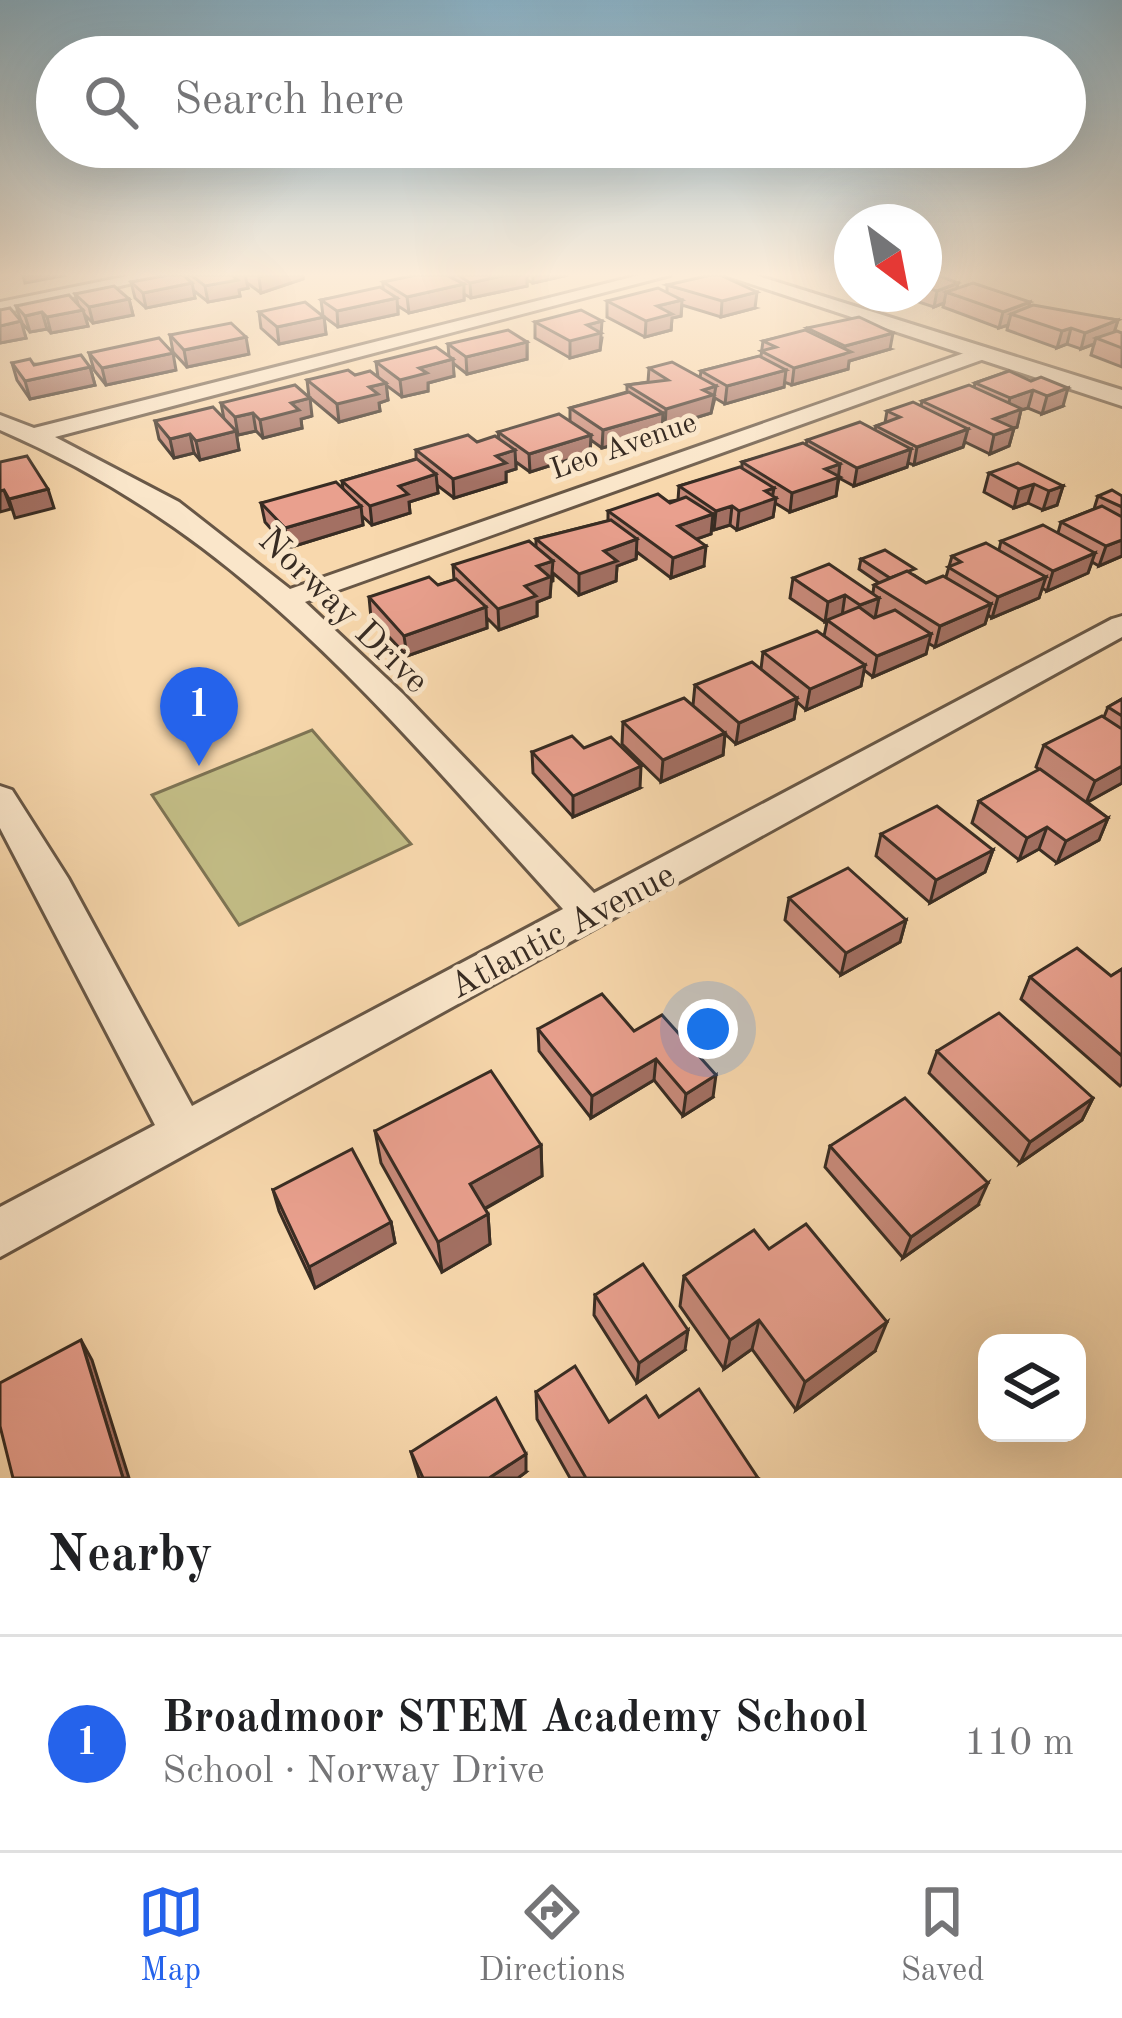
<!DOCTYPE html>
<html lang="en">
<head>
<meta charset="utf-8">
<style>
	:root { --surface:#fff; --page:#f2f2f2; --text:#202124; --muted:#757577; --line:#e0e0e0; --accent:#2563eb }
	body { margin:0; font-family:"Old Standard TT",serif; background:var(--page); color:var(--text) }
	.controls { position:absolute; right:36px; bottom:36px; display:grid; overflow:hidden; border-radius:24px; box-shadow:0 12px 48px #0002 }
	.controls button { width:108px; height:108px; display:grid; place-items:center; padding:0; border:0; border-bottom:3px solid var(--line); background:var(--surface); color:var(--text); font:60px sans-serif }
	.compass { position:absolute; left:834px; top:204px; width:108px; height:108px; border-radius:50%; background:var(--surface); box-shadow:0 12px 48px #0002; rotate:148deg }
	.you { position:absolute; left:708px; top:1029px; width:42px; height:42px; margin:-30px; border:9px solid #fff; border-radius:50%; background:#1a73e8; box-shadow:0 0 0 18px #1a73e833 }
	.badge { display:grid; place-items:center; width:78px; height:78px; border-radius:50%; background:var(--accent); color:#fff; font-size:39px; font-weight:700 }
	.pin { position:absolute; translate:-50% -99px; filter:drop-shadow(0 3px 6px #0008) }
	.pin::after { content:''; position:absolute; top:63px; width:42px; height:36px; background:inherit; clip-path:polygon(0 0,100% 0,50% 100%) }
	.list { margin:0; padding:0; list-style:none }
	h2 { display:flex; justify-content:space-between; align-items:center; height:156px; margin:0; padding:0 48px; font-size:51px }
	h2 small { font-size:39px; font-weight:400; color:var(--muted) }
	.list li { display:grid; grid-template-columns:78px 1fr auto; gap:36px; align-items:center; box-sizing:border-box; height:216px; padding:0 48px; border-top:3px solid var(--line) }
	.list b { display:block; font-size:45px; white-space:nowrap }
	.list p { margin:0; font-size:39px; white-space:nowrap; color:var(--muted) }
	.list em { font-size:39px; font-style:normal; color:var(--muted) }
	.icon { flex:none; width:66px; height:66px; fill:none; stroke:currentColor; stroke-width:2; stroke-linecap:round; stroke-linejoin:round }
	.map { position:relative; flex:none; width:1122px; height:1478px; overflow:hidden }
	.search { position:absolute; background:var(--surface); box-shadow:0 12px 48px #0002; left:36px; right:36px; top:36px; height:132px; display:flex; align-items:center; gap:30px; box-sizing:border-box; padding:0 42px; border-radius:66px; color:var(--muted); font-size:45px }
	.sheet { height:372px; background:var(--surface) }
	nav { display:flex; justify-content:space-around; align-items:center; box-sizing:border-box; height:168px; border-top:3px solid var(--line); background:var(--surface); font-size:33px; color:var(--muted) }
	nav a { display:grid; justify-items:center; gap:6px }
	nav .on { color:var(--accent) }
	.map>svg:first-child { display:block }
	.green { fill:#c3bd86; stroke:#7e7454; stroke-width:3 }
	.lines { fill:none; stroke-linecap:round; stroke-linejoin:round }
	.minor-casing { stroke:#685746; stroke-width:6 }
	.tertiary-casing { stroke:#685746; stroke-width:6 }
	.minor { fill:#fae6ca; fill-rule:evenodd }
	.tertiary { fill:#fae6ca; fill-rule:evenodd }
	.wall { fill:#c88a7a; stroke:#382c23; stroke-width:3 }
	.shaded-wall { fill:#a37063; stroke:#382c23; stroke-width:3 }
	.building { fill:#e9a08e; stroke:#382c23; stroke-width:3 }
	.labels { text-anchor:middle; stroke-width:10; stroke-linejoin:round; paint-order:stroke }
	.far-street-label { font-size:30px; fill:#382c23; stroke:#fae6ca }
	.street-label { font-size:36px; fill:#382c23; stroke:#fae6ca }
</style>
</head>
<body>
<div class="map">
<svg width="1122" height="1478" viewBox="0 0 1122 1478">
	<rect width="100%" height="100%" fill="#f8d8ad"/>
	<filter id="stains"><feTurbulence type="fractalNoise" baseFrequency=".00167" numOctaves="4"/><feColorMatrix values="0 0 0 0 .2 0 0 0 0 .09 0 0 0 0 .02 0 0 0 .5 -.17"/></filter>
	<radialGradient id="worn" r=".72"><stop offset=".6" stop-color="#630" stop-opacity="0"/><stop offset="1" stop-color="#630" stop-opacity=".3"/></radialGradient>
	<path class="green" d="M 312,730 L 411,844 L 239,925 L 152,795 Z"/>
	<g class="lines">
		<defs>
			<g id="minor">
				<path d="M 133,275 L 167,275 L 0,314 L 0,302 Z"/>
				<path d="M 640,275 L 670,275 L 55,437 L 179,502 L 290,589 L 973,350 L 987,350 L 987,358 L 305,602 L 403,694 L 594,893 L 1112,619 L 1122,616 L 1122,637 L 0,1257 L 0,1207 L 155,1125 L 0,828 L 0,786 L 12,790 L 68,878 L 192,1106 L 563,909 C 387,716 246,536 0,430 L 0,415 L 34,428 Z"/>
			</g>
			<path id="tertiary" d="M 724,275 L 755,275 L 1122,390 L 1122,406 Z"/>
		</defs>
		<use href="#minor" class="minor-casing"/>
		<use href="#tertiary" class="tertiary-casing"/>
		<use href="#minor" class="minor"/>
		<use href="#tertiary" class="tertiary"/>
	</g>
	<g class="wall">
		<path d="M 187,275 L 303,275 L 303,279 L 261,293 L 246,282 L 248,288 L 239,290 L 240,296 L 208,302 L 193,290 L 195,298 L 146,308 L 135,298 L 131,282 L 188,279 Z"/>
		<path d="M 453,275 L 568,275 L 533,283 L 527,280 L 527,286 L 471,298 L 464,294 L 464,300 L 409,313 L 398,306 L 398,314 L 338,327 L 323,316 L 321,300 L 383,289 L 383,282 L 453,279 Z"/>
		<path d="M 924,275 L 958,283 L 957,288 L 1029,307 L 1118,320 L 1114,332 L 1122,333 L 1122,367 L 1091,355 L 1094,344 L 1081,349 L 1067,344 L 1057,348 L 1007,330 L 1008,325 L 999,328 L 943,307 L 944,303 L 934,307 L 894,294 L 924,294 Z"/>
		<path d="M 667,285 L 755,308 L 721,317 L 682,305 L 681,316 L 672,318 L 671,330 L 645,337 L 607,317 L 607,301 L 667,292 Z"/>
		<path d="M 75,294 L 129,299 L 133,315 L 93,323 L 85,315 L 88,326 L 51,333 L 47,329 L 30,332 L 21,322 L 26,338 L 0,343 L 0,310 L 21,321 L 16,306 L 78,304 Z"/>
		<path d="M 259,312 L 324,317 L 326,334 L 279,344 L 261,328 Z"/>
		<path d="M 535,322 L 602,338 L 600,350 L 570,358 L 535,338 Z"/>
		<path d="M 807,328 L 890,349 L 849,361 L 848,369 L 792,385 L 784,382 L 784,387 L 725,404 L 715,398 L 711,413 L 665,427 L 662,425 L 662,431 L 602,448 L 591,440 L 590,453 L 530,472 L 516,462 L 516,469 L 506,472 L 506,482 L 454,498 L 437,485 L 438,493 L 409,502 L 410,513 L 372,525 L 362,516 L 363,525 L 288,548 L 265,522 L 261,503 L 343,489 L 342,481 L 416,459 L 416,450 L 499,439 L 498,432 L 570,421 L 570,408 L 627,392 L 627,385 L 648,382 L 649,368 L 700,378 L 701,371 L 761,356 L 763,341 L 806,331 Z"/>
		<path d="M 170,335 L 249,354 L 187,367 L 173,352 Z"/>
		<path d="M 527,342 L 527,359 L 467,374 L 453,363 L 454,376 L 428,383 L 428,391 L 402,397 L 386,385 L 388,400 L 379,403 L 380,411 L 339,422 L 309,397 L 307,380 L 355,375 L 378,377 L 376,362 L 449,357 L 448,344 Z"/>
		<path d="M 89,353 L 176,370 L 106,385 L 94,370 Z"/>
		<path d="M 12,363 L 90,367 L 95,385 L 30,399 L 17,380 Z"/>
		<path d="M 1009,371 L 1063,406 L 1042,414 L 1028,408 L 1021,410 L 1017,427 L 1014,428 L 1009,446 L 990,454 L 965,442 L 963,447 L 914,465 L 908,463 L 907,467 L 854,486 L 839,478 L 836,496 L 790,512 L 775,503 L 773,517 L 737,530 L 730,525 L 714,530 L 711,529 L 711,534 L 696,539 L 704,566 L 671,578 L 637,552 L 636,559 L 617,566 L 616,581 L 579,595 L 553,573 L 553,581 L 550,582 L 550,597 L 537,602 L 537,616 L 499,630 L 487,618 L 487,628 L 407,656 L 371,618 L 369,597 L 438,585 L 454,580 L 453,565 L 536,547 L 536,539 L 608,521 L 608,511 L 678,500 L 679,486 L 742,468 L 742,462 L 806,445 L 807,440 L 875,430 L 876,426 L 885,423 L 887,411 L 921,406 L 922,401 L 974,388 L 975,383 Z"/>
		<path d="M 221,403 L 312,416 L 301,419 L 302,428 L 263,438 L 256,431 L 238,435 L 236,433 L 239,450 L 200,460 L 194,453 L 174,458 L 159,439 L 155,421 L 224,419 Z"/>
		<path d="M 989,473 L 1063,486 L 1057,505 L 1043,510 L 1028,503 L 1014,508 L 984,492 Z"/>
		<path d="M 1098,496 L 1122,496 L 1122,556 L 1099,566 L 1092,562 L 1088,573 L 1047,591 L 1042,588 L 1039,598 L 992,618 L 988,615 L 985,624 L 935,647 L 928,643 L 926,654 L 873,677 L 864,670 L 861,686 L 806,710 L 797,702 L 794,719 L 736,744 L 725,734 L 723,755 L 661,782 L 622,744 L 623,722 L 693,705 L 695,685 L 761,669 L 763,652 L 824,636 L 827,622 L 825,622 L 790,598 L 793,578 L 873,593 L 874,585 L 879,583 L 859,569 L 861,559 L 914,575 L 926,583 L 946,577 L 952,556 L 999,550 L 1001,541 L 1058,533 L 1061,522 L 1094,509 Z"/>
		<path d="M 1122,699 L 1122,783 L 1087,802 L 1108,818 L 1099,840 L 1057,863 L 1039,849 L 1019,860 L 972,823 L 979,801 L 1040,770 L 1036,767 L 1044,745 L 1104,717 L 1108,707 Z"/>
		<path d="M 532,752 L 640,788 L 573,817 L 533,773 Z"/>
		<path d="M 881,834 L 993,850 L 985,872 L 930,903 L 876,856 Z"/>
		<path d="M 789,898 L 906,920 L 900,942 L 841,975 L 785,920 Z"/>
		<path d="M 1122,969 L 1122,1084 L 1120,1086 L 1021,999 L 1030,977 L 1111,976 Z"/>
		<path d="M 538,1029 L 634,1031 L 713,1097 L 683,1116 L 654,1080 L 591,1118 L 539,1051 Z"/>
		<path d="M 937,1051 L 1093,1098 L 1082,1120 L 1020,1163 L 929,1073 Z"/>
		<path d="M 375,1131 L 541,1145 L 542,1176 L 485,1209 L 488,1214 L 490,1244 L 442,1272 L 381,1163 Z"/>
		<path d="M 830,1146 L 978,1205 L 903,1258 L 825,1167 Z"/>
		<path d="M 273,1190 L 391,1222 L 395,1243 L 315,1288 L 279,1211 Z"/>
		<path d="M 769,1249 L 875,1351 L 796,1410 L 752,1349 L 724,1369 L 680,1306 L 684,1276 Z"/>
		<path d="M 595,1295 L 685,1350 L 637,1383 L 594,1315 Z"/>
		<path d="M 536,1392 L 609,1422 L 659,1417 L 758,1478 L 570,1478 L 537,1419 Z"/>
		<path d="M 411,1452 L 526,1472 L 518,1478 L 419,1478 Z"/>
	</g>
	<g class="shaded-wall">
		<path d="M 23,275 L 67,275 L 25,283 Z"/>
		<path d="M 232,275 L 245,275 L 248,288 L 239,290 L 240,296 L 208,302 L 205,286 Z"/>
		<path d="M 266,275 L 303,275 L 303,279 L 261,293 L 259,277 Z"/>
		<path d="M 506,275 L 527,275 L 527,286 L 471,298 L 470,283 Z"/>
		<path d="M 533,275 L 568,275 L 533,283 Z"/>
		<path d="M 192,283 L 195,298 L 146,308 L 143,293 Z"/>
		<path d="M 958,283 L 955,295 L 946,292 L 944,303 L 934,307 L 937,291 Z"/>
		<path d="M 464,284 L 464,300 L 409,313 L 407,297 Z"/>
		<path d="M 757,292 L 755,308 L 721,317 L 722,301 Z"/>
		<path d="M 397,298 L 398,314 L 338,327 L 337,311 Z"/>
		<path d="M 129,299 L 133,315 L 93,323 L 89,307 Z"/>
		<path d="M 682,300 L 681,316 L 672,318 L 671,330 L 645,337 L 646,321 L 657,306 Z"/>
		<path d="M 1030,302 L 1026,318 L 1011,314 L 1008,325 L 999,328 L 1003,312 Z"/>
		<path d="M 83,310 L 88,326 L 51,333 L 47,317 Z"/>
		<path d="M 42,312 L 47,329 L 30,332 L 25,316 Z"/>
		<path d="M 324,317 L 326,334 L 279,344 L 277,327 Z"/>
		<path d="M 1118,320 L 1113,336 L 1096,338 L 1094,344 L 1081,349 L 1085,333 Z"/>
		<path d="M 21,321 L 26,338 L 0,343 L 0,326 Z"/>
		<path d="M 602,321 L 600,350 L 570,358 L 570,341 L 587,325 Z"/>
		<path d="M 1071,328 L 1067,344 L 1057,348 L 1062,331 Z"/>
		<path d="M 893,333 L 890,349 L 849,361 L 848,369 L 792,385 L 794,368 L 844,354 L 845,346 Z"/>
		<path d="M 246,337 L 249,354 L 187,367 L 184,350 Z"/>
		<path d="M 527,342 L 527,359 L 467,374 L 466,357 Z"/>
		<path d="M 173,353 L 176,370 L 106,385 L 102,368 Z"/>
		<path d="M 453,359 L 454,376 L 428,383 L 428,391 L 402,397 L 400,380 L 419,368 Z"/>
		<path d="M 90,367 L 95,385 L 30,399 L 25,381 Z"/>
		<path d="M 786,370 L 784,387 L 725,404 L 727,386 Z"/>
		<path d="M 386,383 L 388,400 L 379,403 L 380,411 L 339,422 L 337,404 L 369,387 Z"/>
		<path d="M 716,386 L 711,413 L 665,427 L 666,409 L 703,390 Z"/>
		<path d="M 1068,388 L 1063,406 L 1042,414 L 1047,396 Z"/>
		<path d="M 1033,390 L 1028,408 L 1021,410 L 1017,427 L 994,435 L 994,419 L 1006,415 L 1010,398 Z"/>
		<path d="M 310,398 L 312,416 L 301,419 L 302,428 L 263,438 L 260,420 L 291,403 Z"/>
		<path d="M 253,413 L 256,431 L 238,435 L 235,417 Z"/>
		<path d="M 663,413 L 662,431 L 602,448 L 603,430 Z"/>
		<path d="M 1014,428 L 1009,446 L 990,454 L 994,435 Z"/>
		<path d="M 968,429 L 963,447 L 914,465 L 917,447 Z"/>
		<path d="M 236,431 L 239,450 L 200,460 L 196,441 Z"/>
		<path d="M 190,434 L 194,453 L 174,458 L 170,439 Z"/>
		<path d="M 591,435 L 590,453 L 530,472 L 529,454 Z"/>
		<path d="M 911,449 L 907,467 L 854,486 L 857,468 Z"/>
		<path d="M 515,450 L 516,469 L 506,472 L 506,482 L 454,498 L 453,479 L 496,456 Z"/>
		<path d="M 840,464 L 836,496 L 790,512 L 792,493 L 825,469 Z"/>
		<path d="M 436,474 L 438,493 L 409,502 L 410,513 L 372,525 L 370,506 L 399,486 Z"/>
		<path d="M 1034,484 L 1028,503 L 1014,508 L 1019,489 Z"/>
		<path d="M 1063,486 L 1057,505 L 1043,510 L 1049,491 Z"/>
		<path d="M 774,488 L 772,499 L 776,498 L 773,517 L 737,530 L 739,511 L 765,491 Z"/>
		<path d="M 48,489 L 54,508 L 15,518 L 9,499 Z"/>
		<path d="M 4,490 L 11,509 L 0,512 L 0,491 Z"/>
		<path d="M 361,506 L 363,525 L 288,548 L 285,528 Z"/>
		<path d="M 732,506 L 730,525 L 714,530 L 716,511 Z"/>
		<path d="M 713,514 L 711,534 L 677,546 L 678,526 Z"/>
		<path d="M 637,539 L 636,559 L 617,566 L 616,581 L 579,595 L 579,574 L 604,551 Z"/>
		<path d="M 1122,540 L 1122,556 L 1099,566 L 1106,546 Z"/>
		<path d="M 706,546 L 704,566 L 671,578 L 673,558 Z"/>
		<path d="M 1095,553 L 1088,573 L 1047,591 L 1053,571 Z"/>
		<path d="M 553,561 L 550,597 L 537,602 L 537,616 L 499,630 L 498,609 L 525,586 L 537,566 Z"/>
		<path d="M 1046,577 L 1039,598 L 992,618 L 998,597 Z"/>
		<path d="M 845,595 L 842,616 L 825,622 L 828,602 Z"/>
		<path d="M 879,598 L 875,618 L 856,626 L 860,605 Z"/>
		<path d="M 991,604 L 985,624 L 935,647 L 940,626 Z"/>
		<path d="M 486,607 L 487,628 L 407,656 L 404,636 Z"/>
		<path d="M 931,634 L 926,654 L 873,677 L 877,656 Z"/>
		<path d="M 865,665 L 861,686 L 806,710 L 810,689 Z"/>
		<path d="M 797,698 L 794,719 L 736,744 L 739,723 Z"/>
		<path d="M 725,733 L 723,755 L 661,782 L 663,760 Z"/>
		<path d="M 641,766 L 640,788 L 573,817 L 573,796 Z"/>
		<path d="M 1122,766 L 1122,783 L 1086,803 L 1095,781 Z"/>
		<path d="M 1108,818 L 1099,840 L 1057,863 L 1066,841 Z"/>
		<path d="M 1047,827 L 1039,849 L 1019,860 L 1027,838 Z"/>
		<path d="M 993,850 L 985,872 L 930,903 L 936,880 Z"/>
		<path d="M 906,920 L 900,942 L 841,975 L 846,953 Z"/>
		<path d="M 656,1059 L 654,1080 L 591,1118 L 592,1096 Z"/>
		<path d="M 716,1075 L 713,1097 L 683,1116 L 686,1094 Z"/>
		<path d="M 1093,1098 L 1082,1120 L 1020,1163 L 1030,1142 Z"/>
		<path d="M 541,1145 L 542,1176 L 473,1215 L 470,1184 Z"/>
		<path d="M 988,1183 L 978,1205 L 903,1258 L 911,1237 Z"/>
		<path d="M 488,1214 L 490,1244 L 442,1272 L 438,1242 Z"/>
		<path d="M 391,1222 L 395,1243 L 315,1288 L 309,1267 Z"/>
		<path d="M 759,1320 L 752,1349 L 724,1369 L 730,1340 Z"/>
		<path d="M 887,1322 L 875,1351 L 796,1410 L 805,1382 Z"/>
		<path d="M 688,1330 L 685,1350 L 637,1383 L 639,1363 Z"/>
		<path d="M 81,1340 L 92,1360 L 129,1478 L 123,1478 Z"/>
		<path d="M 526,1454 L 526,1472 L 518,1478 L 489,1478 Z"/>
	</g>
	<g class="building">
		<path d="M 169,275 L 183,275 L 192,283 L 143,293 L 131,282 Z"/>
		<path d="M 191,275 L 235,275 L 232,275 L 238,280 L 205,286 Z"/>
		<path d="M 416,275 L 446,275 L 464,284 L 407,297 L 383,282 Z"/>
		<path d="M 458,275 L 506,275 L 470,283 Z"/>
		<path d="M 711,275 L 720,275 L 757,292 L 722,301 L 667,285 Z"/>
		<path d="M 924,275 L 937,275 L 958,283 L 937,291 L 924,287 Z"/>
		<path d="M 973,283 L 1030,302 L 1003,312 L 946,292 Z"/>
		<path d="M 114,286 L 129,299 L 89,307 L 75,294 Z"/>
		<path d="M 380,287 L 397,298 L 337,311 L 321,300 Z"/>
		<path d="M 658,288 L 682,300 L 657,306 L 672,314 L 646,321 L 607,301 Z"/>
		<path d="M 69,295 L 83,310 L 47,317 L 42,312 L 25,316 L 16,306 Z"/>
		<path d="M 305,302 L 324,317 L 277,327 L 259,312 Z"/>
		<path d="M 1033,305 L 1118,320 L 1085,333 L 1071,328 L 1062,331 L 1011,314 Z"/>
		<path d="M 10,308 L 21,321 L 0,326 L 0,310 Z"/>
		<path d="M 581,310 L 602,321 L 587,325 L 601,333 L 570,341 L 535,322 Z"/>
		<path d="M 859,317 L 893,333 L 845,346 L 807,328 Z"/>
		<path d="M 231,323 L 246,337 L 184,350 L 170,335 Z"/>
		<path d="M 508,330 L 527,342 L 466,357 L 448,344 Z"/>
		<path d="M 805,330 L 851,352 L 794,368 L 761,351 L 776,347 L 763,341 Z"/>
		<path d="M 1117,331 L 1122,333 L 1122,348 L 1096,338 Z"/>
		<path d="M 159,338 L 173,353 L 102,368 L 89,353 Z"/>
		<path d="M 436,347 L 453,359 L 419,368 L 427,373 L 400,380 L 376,362 Z"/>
		<path d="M 81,355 L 90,367 L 25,381 L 12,363 L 30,359 L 34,365 Z"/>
		<path d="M 759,356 L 786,370 L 727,386 L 701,371 Z"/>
		<path d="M 672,362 L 716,386 L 703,390 L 713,395 L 666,409 L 627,385 L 668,380 L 649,368 Z"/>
		<path d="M 348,370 L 355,375 L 370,371 L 386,383 L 369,387 L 378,394 L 337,404 L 307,380 Z"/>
		<path d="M 1009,371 L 1031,381 L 1041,377 L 1068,388 L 1047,396 L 1033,390 L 1010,398 L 975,383 Z"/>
		<path d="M 295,385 L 310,398 L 291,403 L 299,410 L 260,420 L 253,413 L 235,417 L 221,403 Z"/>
		<path d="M 969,385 L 1022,409 L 994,419 L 1014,428 L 994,435 L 922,401 Z"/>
		<path d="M 629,392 L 663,413 L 603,430 L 570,408 Z"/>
		<path d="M 913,402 L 968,429 L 917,447 L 876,426 L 900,417 L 887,411 Z"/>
		<path d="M 213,407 L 236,431 L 196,441 L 190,434 L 170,439 L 155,421 Z"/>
		<path d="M 559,414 L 591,435 L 529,454 L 498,432 Z"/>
		<path d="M 860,422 L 911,449 L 857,468 L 807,440 Z"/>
		<path d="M 468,435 L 477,442 L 495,436 L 515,450 L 496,456 L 506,463 L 453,479 L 416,450 Z"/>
		<path d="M 803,443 L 840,464 L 825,469 L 840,477 L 792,493 L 742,462 Z"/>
		<path d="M 27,456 L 48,489 L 9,499 L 4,490 L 0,491 L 0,462 Z"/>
		<path d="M 417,459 L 436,474 L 399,486 L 408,494 L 370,506 L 342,481 Z"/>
		<path d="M 1018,463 L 1063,486 L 1049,491 L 1034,484 L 1019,489 L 989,473 Z"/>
		<path d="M 740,467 L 774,488 L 765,491 L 776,498 L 739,511 L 732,506 L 716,511 L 679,486 Z"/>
		<path d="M 336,482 L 361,506 L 285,528 L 261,503 Z"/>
		<path d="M 1112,490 L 1122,496 L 1122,507 L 1098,496 Z"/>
		<path d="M 658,494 L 670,503 L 686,497 L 713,514 L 678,526 L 706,546 L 673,558 L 608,511 Z"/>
		<path d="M 1102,506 L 1122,517 L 1122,540 L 1106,546 L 1061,522 Z"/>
		<path d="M 611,520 L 637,539 L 604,551 L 617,561 L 579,574 L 536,539 Z"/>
		<path d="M 1043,525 L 1095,553 L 1053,571 L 1001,541 Z"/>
		<path d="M 529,541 L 553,561 L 537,566 L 550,577 L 525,586 L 536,596 L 498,609 L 453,565 Z"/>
		<path d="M 986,543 L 1046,577 L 998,597 L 948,567 L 961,562 L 952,556 Z"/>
		<path d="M 885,550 L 915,569 L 890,578 L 861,559 Z"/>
		<path d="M 829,564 L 879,598 L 860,605 L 845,595 L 828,602 L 793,578 Z"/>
		<path d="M 907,571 L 926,583 L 943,576 L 991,604 L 940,626 L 874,585 Z"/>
		<path d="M 429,577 L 438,585 L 456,579 L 486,607 L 404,636 L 369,597 Z"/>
		<path d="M 859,607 L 874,618 L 895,610 L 931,634 L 877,656 L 827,620 Z"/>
		<path d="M 817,631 L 865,665 L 810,689 L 763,652 Z"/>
		<path d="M 752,662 L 797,698 L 739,723 L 695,685 Z"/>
		<path d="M 684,698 L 725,733 L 663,760 L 623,722 Z"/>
		<path d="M 1122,699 L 1122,716 L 1108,707 Z"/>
		<path d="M 1102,716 L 1122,729 L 1122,766 L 1095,781 L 1044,745 Z"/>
		<path d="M 572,736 L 584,748 L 611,737 L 641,766 L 573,796 L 532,752 Z"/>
		<path d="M 1040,769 L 1108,818 L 1066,841 L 1047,827 L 1027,838 L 979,801 Z"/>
		<path d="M 937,806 L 993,850 L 936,880 L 881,834 Z"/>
		<path d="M 848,868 L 906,920 L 846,953 L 789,898 Z"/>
		<path d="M 1077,948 L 1111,976 L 1122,969 L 1122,1056 L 1030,977 Z"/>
		<path d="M 602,994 L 634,1031 L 662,1015 L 716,1075 L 686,1094 L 656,1059 L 592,1096 L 538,1029 Z"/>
		<path d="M 999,1013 L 1093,1098 L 1030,1142 L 937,1051 Z"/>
		<path d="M 491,1071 L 541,1145 L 470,1184 L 488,1214 L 438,1242 L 375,1131 Z"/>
		<path d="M 905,1098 L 988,1183 L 911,1237 L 830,1146 Z"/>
		<path d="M 352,1149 L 391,1222 L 309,1267 L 273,1190 Z"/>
		<path d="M 806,1224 L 887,1322 L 805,1382 L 759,1320 L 730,1340 L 684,1276 L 754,1230 L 769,1249 Z"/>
		<path d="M 643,1264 L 688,1330 L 639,1363 L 595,1295 Z"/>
		<path d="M 81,1340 L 123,1478 L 13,1478 L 0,1426 L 0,1383 Z"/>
		<path d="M 575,1366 L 609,1422 L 646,1396 L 659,1417 L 699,1389 L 758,1478 L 586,1478 L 536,1392 Z"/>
		<path d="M 496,1398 L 526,1454 L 489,1478 L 423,1478 L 411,1452 Z"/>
	</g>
	<linearGradient id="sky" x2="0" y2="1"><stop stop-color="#8ab6ce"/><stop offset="0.57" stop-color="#fcedda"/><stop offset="1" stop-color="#fcedda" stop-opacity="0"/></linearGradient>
	<rect width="1122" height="482" fill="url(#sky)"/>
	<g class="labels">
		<g class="far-street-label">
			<text transform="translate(623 445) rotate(-19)" y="10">Leo Avenue</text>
		</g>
		<g class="street-label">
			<text transform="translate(345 609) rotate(44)" y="13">Norway Drive</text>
			<text transform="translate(561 929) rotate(-28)" y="13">Atlantic Avenue</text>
		</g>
	</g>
	<rect width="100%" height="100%" filter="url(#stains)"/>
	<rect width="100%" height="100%" fill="url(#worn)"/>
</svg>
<div class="controls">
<button><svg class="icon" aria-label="layers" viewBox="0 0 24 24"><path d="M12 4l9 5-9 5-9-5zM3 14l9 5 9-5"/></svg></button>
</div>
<svg class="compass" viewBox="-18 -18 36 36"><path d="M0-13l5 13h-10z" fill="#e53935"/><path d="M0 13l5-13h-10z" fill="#757577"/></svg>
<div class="you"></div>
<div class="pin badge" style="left:199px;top:766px">1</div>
<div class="search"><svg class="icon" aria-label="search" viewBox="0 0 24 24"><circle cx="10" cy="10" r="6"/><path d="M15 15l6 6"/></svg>Search here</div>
</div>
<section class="sheet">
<h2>Nearby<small></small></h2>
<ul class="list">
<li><span class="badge">1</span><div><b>Broadmoor STEM Academy School</b><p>School · Norway Drive</p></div><em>110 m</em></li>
</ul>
</section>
<nav>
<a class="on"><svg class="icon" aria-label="map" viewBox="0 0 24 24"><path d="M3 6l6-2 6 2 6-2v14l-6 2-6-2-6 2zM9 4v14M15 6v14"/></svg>Map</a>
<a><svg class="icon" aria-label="directions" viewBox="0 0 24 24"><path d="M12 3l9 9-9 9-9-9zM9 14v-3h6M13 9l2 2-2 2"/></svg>Directions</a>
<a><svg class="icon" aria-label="saved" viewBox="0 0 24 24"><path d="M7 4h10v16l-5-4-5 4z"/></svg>Saved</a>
</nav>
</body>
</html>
